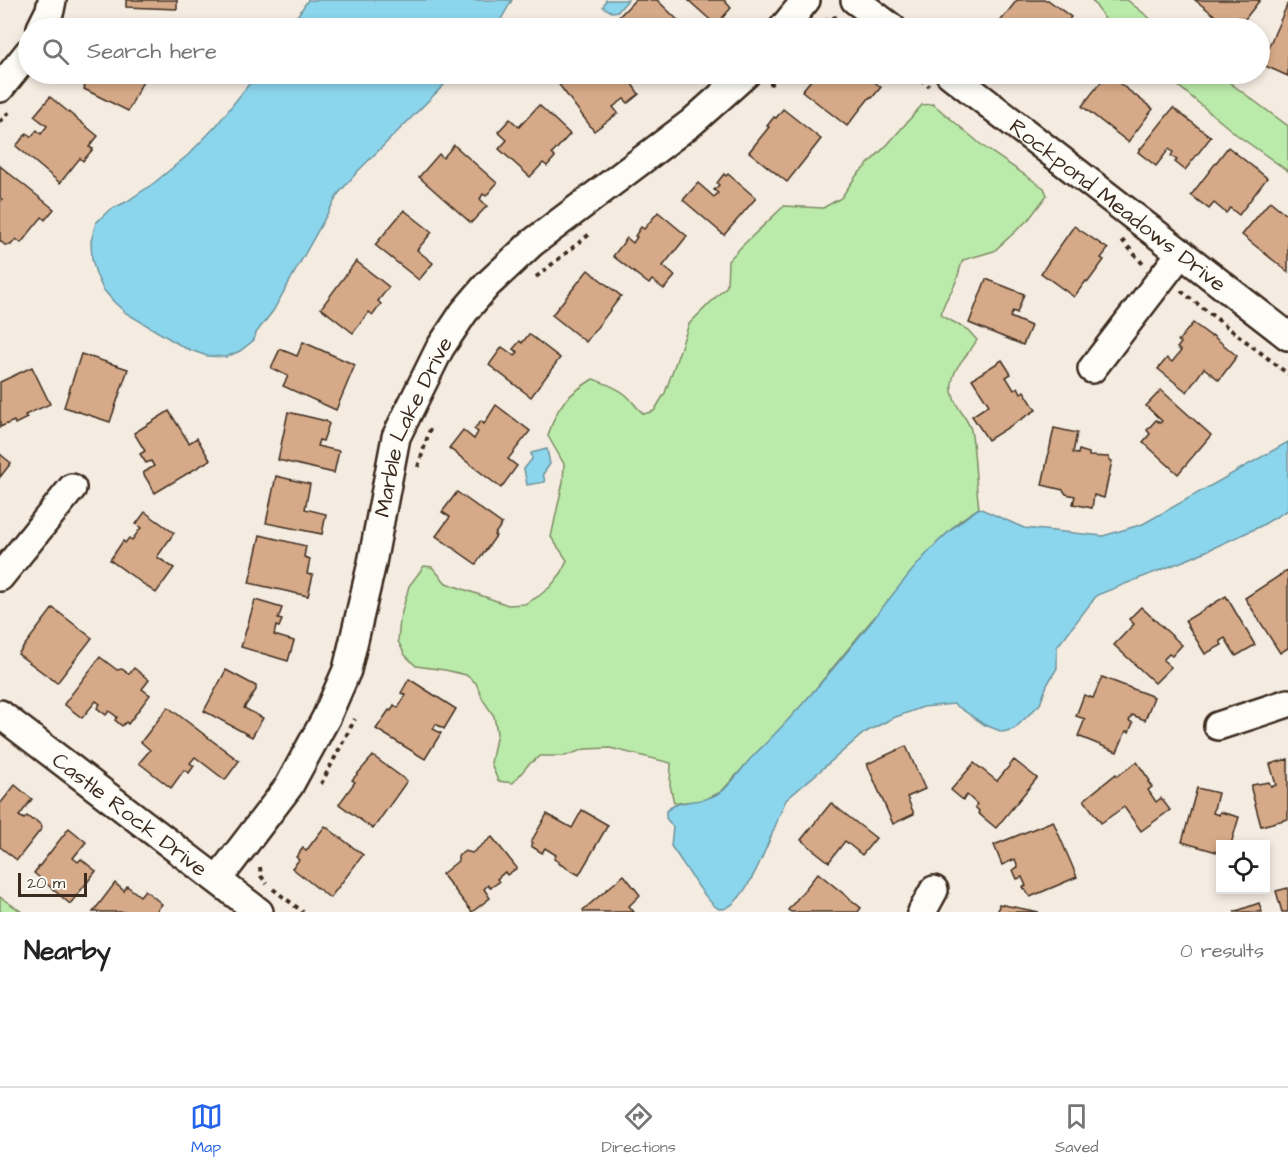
<!DOCTYPE html>
<html lang="en">
<head>
<meta charset="utf-8">
<style>
	:root { --surface:#fff; --page:#f6f6f6; --text:#222; --muted:#767676; --line:#e0e0e0; --accent:#2563eb }
	body { margin:0; font-family:"Architects Daughter",sans-serif; background:var(--page); color:var(--text) }
	.controls { position:absolute; right:18px; bottom:18px; display:grid; overflow:hidden; border-radius:0px; box-shadow:0 3px 9px #0003 }
	.controls button { width:54px; height:54px; display:grid; place-items:center; padding:0; border:0; border-bottom:2px solid var(--line); background:var(--surface); color:var(--text); font:30px sans-serif }
	.scale { position:absolute; left:18px; bottom:15px; width:69px; box-sizing:border-box; padding-left:6px; border:3px solid #3b2a1e; border-top:0; font-size:16px; line-height:21px; white-space:nowrap; color:#3b2a1e; -webkit-text-stroke:4px #fdfcf7; paint-order:stroke }
	.list { margin:0; padding:0; list-style:none }
	h2 { display:flex; justify-content:space-between; align-items:center; height:78px; margin:0; padding:0 24px; font-size:26px }
	h2 small { font-size:20px; font-weight:400; color:var(--muted) }
	.icon { flex:none; width:33px; height:33px; fill:none; stroke:currentColor; stroke-width:2; stroke-linecap:round; stroke-linejoin:round }
	.map { position:relative; flex:none; width:1288px; height:912px; overflow:hidden }
	.search { position:absolute; background:var(--surface); box-shadow:0 3px 9px #0003; left:18px; right:18px; top:18px; height:66px; display:flex; align-items:center; gap:15px; box-sizing:border-box; padding:0 21px; border-radius:33px; color:var(--muted); font-size:22px }
	.sheet { height:174px; background:var(--surface) }
	nav { display:flex; justify-content:space-around; align-items:center; box-sizing:border-box; height:84px; border-top:2px solid var(--line); background:var(--surface); font-size:16px; color:var(--muted) }
	nav a { display:grid; justify-items:center; gap:3px }
	nav .on { color:var(--accent) }
	.map>svg:first-child { display:block }
	.green { fill:#bbebaa; stroke:#7b8a64; stroke-width:1.5 }
	.water { fill:#8cd6ed; stroke:#6c919a; stroke-width:1.5 }
	.building { fill:#d6aa88; stroke:#3b2a1e; stroke-width:1.5 }
	.lines { fill:none; stroke-linecap:round; stroke-linejoin:round }
	.street-casing { stroke:#3b2a1e; stroke-width:32 }
	.path { stroke:#3b2a1e; stroke-width:4; stroke-dasharray:4.5 4.5; stroke-linecap:butt }
	.street { stroke:#fdfcf7; stroke-width:27 }
	.labels { text-anchor:middle; stroke-width:4.5; stroke-linejoin:round; paint-order:stroke }
	.street-label { font-size:22px; fill:#3b2a1e; stroke:#fdfcf7 }
</style>
</head>
<body>
<div class="map">
<svg width="1288" height="912" viewBox="0 0 1288 912">
	<rect width="100%" height="100%" fill="#f5ece1"/>
	<filter id="ink" filterUnits="userSpaceOnUse"><feTurbulence type="fractalNoise" baseFrequency=".0167" numOctaves="2"/><feDisplacementMap in="SourceGraphic" scale="12" xChannelSelector="R" yChannelSelector="G"/><feConvolveMatrix kernelMatrix="1 2 1 2 8 2 1 2 1" color-interpolation-filters="sRGB"/></filter>
	<g filter="url(#ink)">
		<g class="green">
			<path d="M 1092,0 L 1127,0 L 1162,28 L 1111,28 Z"/>
			<path d="M 1164,74 L 1218,74 L 1288,126 L 1288,171 L 1237,135 Z"/>
			<path d="M 933,104 L 984,147 L 1044,188 L 1047,195 L 1029,219 L 994,251 L 963,260 C 959,269 958,280 953,288 C 947,299 943,303 941,315 L 968,330 L 977,340 C 968,356 954,365 952,383 C 949,402 968,417 971,430 C 976,455 975,482 979,508 L 959,521 L 871,621 L 790,720 L 750,760 L 721,792 L 701,801 L 674,803 L 670,785 L 671,763 L 610,748 L 585,749 L 565,756 L 540,756 L 528,765 L 513,783 L 498,781 L 491,763 L 497,733 L 494,716 L 483,700 L 476,683 L 466,675 L 445,670 L 416,666 L 405,655 L 398,641 L 400,619 L 409,586 L 424,566 L 432,567 L 446,583 L 508,605 L 525,604 L 539,596 L 550,587 L 562,572 L 567,560 L 551,537 L 563,482 L 564,464 L 548,436 C 557,405 566,396 593,379 C 604,383 617,387 626,395 C 633,401 636,408 644,414 L 654,411 L 665,393 L 689,324 L 727,286 L 728,261 L 742,246 L 784,206 L 823,208 L 841,198 L 856,176 L 888,144 L 922,105 Z"/>
			<path d="M 0,897 L 22,912 L 0,912 Z"/>
		</g>
		<g class="water">
			<path d="M 308,0 L 512,0 L 496,28 L 289,28 Z"/>
			<path d="M 606,0 L 628,0 L 618,11 L 612,12 L 603,7 Z"/>
			<path d="M 257,74 L 455,74 L 358,171 L 339,193 L 273,311 L 256,333 L 254,340 L 240,351 L 226,357 L 207,356 L 185,348 L 126,313 L 114,302 L 103,289 L 96,274 L 92,259 L 91,241 L 96,223 L 109,210 L 126,202 L 154,183 L 188,155 L 216,126 Z"/>
			<path d="M 1288,442 L 1288,510 L 1259,527 L 1191,558 L 1097,595 L 1057,647 L 1057,668 L 1047,685 L 1040,704 L 1014,729 L 1003,732 L 985,725 L 954,704 L 923,707 L 893,718 L 864,733 L 786,800 C 777,817 748,912 719,909 C 706,903 681,859 671,846 L 673,827 L 666,818 L 666,811 C 681,797 703,805 721,792 C 733,783 743,766 754,755 C 797,713 835,667 872,621 C 904,580 935,537 979,508 L 1024,528 L 1103,536 L 1143,524 Z"/>
			<path d="M 547,449 L 550,464 L 543,474 L 545,482 L 527,485 L 524,469 L 532,459 L 531,453 Z"/>
		</g>
		<g class="building">
			<path d="M 126,0 L 177,0 L 177,9 L 126,7 Z"/>
			<path d="M 635,0 L 657,0 L 686,28 L 615,28 L 611,25 Z"/>
			<path d="M 688,0 L 724,0 L 731,8 L 716,25 Z"/>
			<path d="M 1017,0 L 1048,0 L 1071,17 L 1063,28 L 995,28 Z"/>
			<path d="M 1195,0 L 1260,0 L 1238,28 L 1231,28 Z"/>
			<path d="M 1288,3 L 1288,76 L 1261,64 Z"/>
			<path d="M 94,21 L 108,28 L 90,28 Z"/>
			<path d="M 92,74 L 98,77 L 100,74 L 153,74 L 151,78 L 146,75 L 128,111 L 84,89 L 85,86 L 83,85 L 88,76 L 90,77 Z"/>
			<path d="M 551,74 L 588,74 L 595,83 L 607,74 L 625,74 L 639,94 L 628,103 L 624,99 L 613,107 L 618,113 L 594,131 Z"/>
			<path d="M 816,74 L 822,77 L 825,74 L 864,74 L 881,87 L 872,98 L 870,97 L 847,126 L 802,91 Z"/>
			<path d="M 1107,74 L 1153,109 L 1128,142 L 1082,106 Z"/>
			<path d="M 50,97 L 98,136 L 89,147 L 93,149 L 83,161 L 80,158 L 60,183 L 16,146 L 27,133 L 31,137 L 37,130 L 41,134 L 47,126 L 34,116 Z"/>
			<path d="M 539,105 L 570,134 L 552,154 L 555,157 L 547,166 L 543,163 L 530,177 L 499,149 L 507,140 L 498,132 L 510,119 L 519,127 Z"/>
			<path d="M 1173,108 L 1211,137 L 1185,170 L 1175,162 L 1177,160 L 1171,156 L 1173,152 L 1169,149 L 1156,166 L 1138,152 Z"/>
			<path d="M 783,109 L 821,139 L 787,182 L 749,152 L 769,127 L 767,126 L 774,117 L 776,118 Z"/>
			<path d="M 454,145 L 497,183 L 486,196 L 483,194 L 480,199 L 487,206 L 471,223 L 419,177 L 439,154 L 443,158 Z"/>
			<path d="M 1228,147 L 1267,178 L 1239,215 L 1230,208 L 1226,213 L 1214,203 L 1209,209 L 1191,195 Z"/>
			<path d="M 0,166 L 54,209 L 45,220 L 42,217 L 21,243 L 16,239 L 11,245 L 5,245 L 0,241 L 0,202 L 2,200 L 0,198 Z"/>
			<path d="M 724,174 L 726,176 L 728,174 L 756,198 L 724,235 L 683,200 L 698,183 L 714,197 L 718,193 L 714,190 L 719,185 L 717,183 Z"/>
			<path d="M 1270,201 L 1288,216 L 1288,272 L 1242,235 Z"/>
			<path d="M 404,210 L 432,232 L 417,250 L 433,263 L 419,280 L 375,245 Z"/>
			<path d="M 658,212 L 687,236 L 663,266 L 675,276 L 664,289 L 652,280 L 649,284 L 613,256 L 627,238 L 633,243 L 637,237 L 635,236 L 641,227 L 644,229 Z"/>
			<path d="M 1074,226 L 1108,249 L 1101,258 L 1104,260 L 1088,282 L 1086,281 L 1074,297 L 1041,273 Z"/>
			<path d="M 356,261 L 389,287 L 378,301 L 381,304 L 373,315 L 369,312 L 353,333 L 321,308 Z"/>
			<path d="M 588,270 L 621,296 L 586,342 L 552,315 Z"/>
			<path d="M 986,279 L 1024,294 L 1017,313 L 1013,311 L 1010,317 L 1031,326 L 1023,345 L 969,323 Z"/>
			<path d="M 1193,323 L 1211,336 L 1212,335 L 1237,356 L 1219,380 L 1204,368 L 1187,392 L 1158,369 L 1167,358 L 1172,362 L 1181,351 L 1177,348 L 1181,343 L 1178,341 Z"/>
			<path d="M 529,334 L 560,358 L 531,397 L 489,365 L 502,347 L 515,356 L 518,352 L 513,349 L 520,341 L 522,343 Z"/>
			<path d="M 303,342 L 355,365 L 336,410 L 283,386 L 288,376 L 271,368 L 280,349 L 297,356 Z"/>
			<path d="M 81,354 L 128,369 L 110,422 L 64,407 Z"/>
			<path d="M 1002,360 L 1011,374 L 1006,377 L 1014,390 L 1018,387 L 1021,393 L 1024,391 L 1036,410 L 988,440 L 972,416 L 989,405 L 972,379 Z"/>
			<path d="M 32,367 L 50,404 L 25,415 L 27,418 L 15,424 L 14,421 L 0,427 L 0,382 Z"/>
			<path d="M 1161,390 L 1211,435 L 1178,474 L 1143,442 L 1150,434 L 1147,430 L 1156,420 L 1160,423 L 1162,421 L 1146,406 Z"/>
			<path d="M 496,405 L 530,431 L 508,459 L 517,466 L 501,488 L 449,448 L 463,430 L 474,439 L 478,432 L 474,429 L 481,421 L 484,424 Z"/>
			<path d="M 169,411 L 189,443 L 197,438 L 210,460 L 155,493 L 143,473 L 154,466 L 151,461 L 146,463 L 140,454 L 145,451 L 134,433 Z"/>
			<path d="M 288,412 L 326,421 L 329,424 L 323,441 L 319,440 L 317,446 L 339,451 L 334,473 L 278,460 Z"/>
			<path d="M 1054,428 L 1077,433 L 1073,453 L 1078,454 L 1079,450 L 1089,453 L 1089,456 L 1109,457 L 1109,460 L 1112,461 L 1104,498 L 1094,495 L 1092,508 L 1073,504 L 1075,496 L 1066,494 L 1063,490 L 1042,485 Z"/>
			<path d="M 0,454 L 11,463 L 0,477 Z"/>
			<path d="M 276,476 L 310,484 L 305,509 L 326,514 L 322,534 L 266,523 Z"/>
			<path d="M 457,492 L 502,524 L 494,535 L 496,536 L 476,564 L 436,536 L 450,517 L 442,512 Z"/>
			<path d="M 145,512 L 174,533 L 157,557 L 174,568 L 156,593 L 110,560 L 123,541 L 125,543 L 129,538 L 132,540 L 141,528 L 136,524 Z"/>
			<path d="M 260,535 L 306,546 L 304,557 L 310,559 L 307,574 L 313,575 L 308,596 L 249,583 Z"/>
			<path d="M 1288,570 L 1288,648 L 1280,653 L 1245,598 Z"/>
			<path d="M 1226,596 L 1255,645 L 1236,656 L 1225,638 L 1220,641 L 1222,645 L 1205,654 L 1185,621 Z"/>
			<path d="M 255,600 L 282,608 L 278,619 L 282,620 L 279,627 L 276,626 L 274,635 L 294,641 L 288,661 L 241,647 Z"/>
			<path d="M 1141,607 L 1182,645 L 1172,656 L 1169,654 L 1163,660 L 1171,667 L 1155,683 L 1114,645 L 1134,624 L 1129,619 Z"/>
			<path d="M 53,608 L 92,638 L 57,683 L 18,654 Z"/>
			<path d="M 100,657 L 117,670 L 122,669 L 129,674 L 134,668 L 149,680 L 142,689 L 150,695 L 128,724 L 126,722 L 122,726 L 115,720 L 117,717 L 109,711 L 106,715 L 97,708 L 100,704 L 96,701 L 82,718 L 64,704 Z"/>
			<path d="M 226,670 L 256,686 L 256,690 L 244,708 L 263,718 L 252,737 L 204,711 Z"/>
			<path d="M 1102,677 L 1154,697 L 1145,720 L 1132,715 L 1129,721 L 1133,723 L 1129,732 L 1126,731 L 1117,752 L 1078,736 L 1085,719 L 1076,716 L 1084,695 L 1093,698 Z"/>
			<path d="M 409,679 L 456,709 L 444,729 L 436,724 L 433,729 L 441,733 L 425,759 L 376,729 L 389,710 L 391,711 L 394,705 L 398,708 L 406,695 L 401,693 Z"/>
			<path d="M 168,707 L 239,761 L 225,780 L 195,757 L 190,763 L 194,766 L 189,773 L 184,770 L 171,788 L 139,763 L 150,750 L 141,742 Z"/>
			<path d="M 906,746 L 925,789 L 907,797 L 914,814 L 893,824 L 867,764 Z"/>
			<path d="M 373,756 L 407,781 L 373,829 L 339,804 L 355,782 L 352,780 Z"/>
			<path d="M 1288,759 L 1288,819 L 1261,826 L 1251,789 L 1252,785 L 1269,782 L 1271,787 L 1276,785 L 1270,764 Z"/>
			<path d="M 1014,760 L 1037,778 L 996,828 L 978,813 L 979,811 L 975,807 L 977,804 L 967,795 L 963,800 L 951,790 L 974,763 L 997,781 Z"/>
			<path d="M 1137,762 L 1150,781 L 1148,782 L 1152,787 L 1148,790 L 1156,802 L 1161,798 L 1170,810 L 1141,831 L 1124,807 L 1101,823 L 1084,800 L 1116,774 L 1117,776 Z"/>
			<path d="M 15,785 L 32,799 L 19,816 L 24,819 L 27,816 L 32,820 L 35,820 L 41,825 L 42,828 L 17,860 L 0,847 L 0,804 Z"/>
			<path d="M 1197,788 L 1218,793 L 1213,813 L 1219,815 L 1220,812 L 1239,817 L 1231,844 L 1220,844 L 1220,853 L 1182,842 Z"/>
			<path d="M 831,803 L 876,838 L 862,855 L 845,841 L 829,862 L 801,840 Z"/>
			<path d="M 582,810 L 608,825 L 579,875 L 558,863 L 559,862 L 554,859 L 556,855 L 545,848 L 542,853 L 531,846 L 533,843 L 531,842 L 547,814 L 572,828 Z"/>
			<path d="M 1053,821 L 1077,877 L 1030,897 L 1023,887 L 1026,886 L 1022,877 L 1017,879 L 1013,870 L 1018,867 L 1015,859 L 1002,865 L 994,845 Z"/>
			<path d="M 325,826 L 363,855 L 330,898 L 292,868 L 299,860 L 296,857 L 303,848 L 306,851 Z"/>
			<path d="M 69,828 L 86,842 L 73,858 L 78,862 L 81,859 L 96,871 L 70,904 L 34,873 Z"/>
			<path d="M 492,837 L 517,868 L 507,875 L 505,872 L 497,879 L 499,882 L 490,888 L 488,885 L 484,889 L 490,898 L 472,912 L 442,874 L 458,861 L 458,856 L 465,851 L 472,853 Z"/>
			<path d="M 818,873 L 861,908 L 858,912 L 791,912 L 788,910 Z"/>
			<path d="M 624,875 L 640,895 L 629,906 L 634,912 L 584,912 L 583,910 Z"/>
			<path d="M 115,883 L 124,891 L 127,886 L 140,896 L 145,890 L 162,904 L 156,912 L 93,912 Z"/>
			<path d="M 1288,888 L 1288,912 L 1282,912 L 1276,891 Z"/>
			<path d="M 1259,903 L 1262,912 L 1234,912 Z"/>
			<path d="M 999,904 L 1039,912 L 998,912 Z"/>
		</g>
		<g class="lines">
			<defs>
				<g id="street">
					<path d="M 855,0 L 892,28"/>
					<path d="M 41,28 L 50,10 L 52,0"/>
					<path d="M 783,28 L 806,0"/>
					<path id="s1" d="M 950,74 L 1288,336"/>
					<path d="M 0,88 L 28,53"/>
					<path d="M 1092,369 L 1181,253"/>
					<path d="M 0,577 L 72,488"/>
					<path id="s2" d="M 0,714 L 259,912"/>
					<path d="M 1218,726 L 1288,703"/>
					<path id="s3" d="M 218,879 L 289,786 L 326,718 L 347,670 L 372,563 L 396,437 L 440,348 L 464,312 L 487,285 L 532,243 L 691,123 L 746,74"/>
					<path d="M 922,912 L 934,890"/>
				</g>
			</defs>
			<use href="#street" class="street-casing"/>
			<g class="path">
				<path d="M 818,28 L 828,19 L 837,17"/>
				<path d="M 913,74 L 929,86"/>
				<path d="M 770,85 L 780,74"/>
				<path d="M 0,122 L 9,112"/>
				<path d="M 1122,240 L 1143,264"/>
				<path d="M 536,277 L 591,233"/>
				<path d="M 1181,291 L 1288,374"/>
				<path d="M 418,467 L 430,429"/>
				<path d="M 321,784 L 355,719"/>
				<path d="M 260,867 L 261,876 L 267,884"/>
				<path d="M 273,889 L 303,912"/>
			</g>
			<use href="#street" class="street"/>
		</g>
	</g>
	<g class="labels">
		<g class="street-label">
			<text dy="8" stroke="none"><textPath href="#s1" startOffset="213">Rockpond Meadows Drive</textPath></text>
			<text dy="8" stroke="none"><textPath href="#s3" startOffset="500">Marble Lake Drive</textPath></text>
			<text dy="8" stroke="none"><textPath href="#s2" startOffset="164">Castle Rock Drive</textPath></text>
		</g>
	</g>
</svg>
<div class="controls">
<button><svg class="icon" aria-label="locate" viewBox="0 0 24 24"><circle cx="12" cy="12" r="6"/><path d="M12 2v4M12 18v4M2 12h4M18 12h4"/></svg></button>
</div>
<div class="scale">20 m</div>
<div class="search"><svg class="icon" aria-label="search" viewBox="0 0 24 24"><circle cx="10" cy="10" r="6"/><path d="M15 15l6 6"/></svg>Search here</div>
</div>
<section class="sheet">
<h2>Nearby<small>0 results</small></h2>
<ul class="list">
</ul>
</section>
<nav>
<a class="on"><svg class="icon" aria-label="map" viewBox="0 0 24 24"><path d="M3 6l6-2 6 2 6-2v14l-6 2-6-2-6 2zM9 4v14M15 6v14"/></svg>Map</a>
<a><svg class="icon" aria-label="directions" viewBox="0 0 24 24"><path d="M12 3l9 9-9 9-9-9zM9 14v-3h6M13 9l2 2-2 2"/></svg>Directions</a>
<a><svg class="icon" aria-label="saved" viewBox="0 0 24 24"><path d="M7 4h10v16l-5-4-5 4z"/></svg>Saved</a>
</nav>
</body>
</html>
